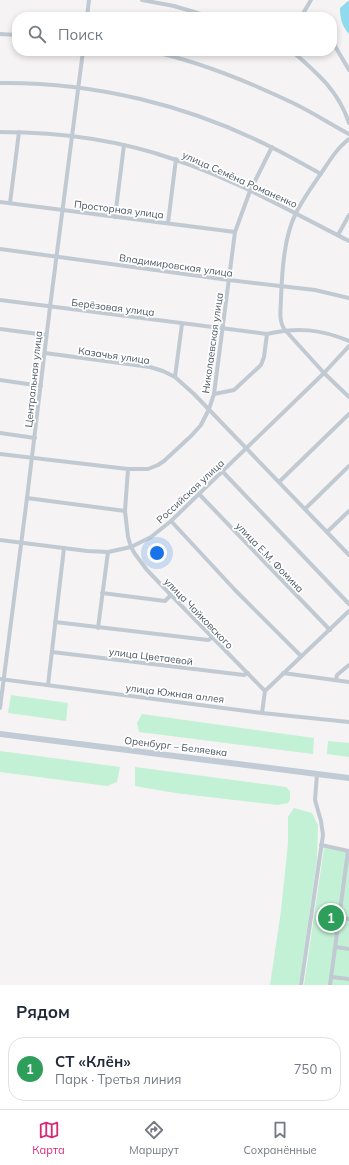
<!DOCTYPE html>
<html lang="ru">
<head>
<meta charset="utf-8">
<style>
	:root { --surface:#fff; --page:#f6f6f7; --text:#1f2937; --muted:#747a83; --line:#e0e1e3; --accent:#db2777 }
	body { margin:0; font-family:Mulish,sans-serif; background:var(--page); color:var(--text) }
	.you { position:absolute; left:157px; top:553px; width:14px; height:14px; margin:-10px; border:3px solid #fff; border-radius:50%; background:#1a73e8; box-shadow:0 0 0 6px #1a73e833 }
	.badge { display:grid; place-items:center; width:26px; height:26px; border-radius:50%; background:var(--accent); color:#fff; font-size:13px; font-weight:700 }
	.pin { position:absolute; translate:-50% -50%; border:2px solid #fff; box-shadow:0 1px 4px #0006 }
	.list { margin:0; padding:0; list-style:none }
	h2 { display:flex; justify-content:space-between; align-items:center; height:52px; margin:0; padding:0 16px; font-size:17px }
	h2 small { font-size:13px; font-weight:400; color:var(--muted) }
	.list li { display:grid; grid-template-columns:26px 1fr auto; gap:12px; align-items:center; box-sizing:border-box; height:64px; margin:0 8px 8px; padding:0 8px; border:1px solid var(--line); border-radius:16px }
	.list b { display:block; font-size:15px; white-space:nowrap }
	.list p { margin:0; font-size:13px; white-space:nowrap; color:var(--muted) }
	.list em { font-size:13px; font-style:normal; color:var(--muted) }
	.icon { flex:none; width:22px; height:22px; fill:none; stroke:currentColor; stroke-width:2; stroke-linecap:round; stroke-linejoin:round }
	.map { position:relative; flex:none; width:349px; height:985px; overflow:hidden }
	.search { position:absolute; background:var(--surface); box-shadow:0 2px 6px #0003; left:12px; right:12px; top:12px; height:44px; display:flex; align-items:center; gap:10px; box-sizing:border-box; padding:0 14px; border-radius:16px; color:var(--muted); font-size:15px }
	.sheet { height:124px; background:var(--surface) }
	nav { display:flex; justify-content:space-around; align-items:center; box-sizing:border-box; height:56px; border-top:1px solid var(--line); background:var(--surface); font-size:11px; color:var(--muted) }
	nav a { display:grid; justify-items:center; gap:2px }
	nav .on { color:var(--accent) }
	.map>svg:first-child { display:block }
	.green { fill:#c3f1d5 }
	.water { fill:#90daee }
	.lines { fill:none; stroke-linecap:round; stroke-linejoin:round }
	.street { stroke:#c1cad2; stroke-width:4 }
	.secondary { stroke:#c1cbd6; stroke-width:6 }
	.labels { text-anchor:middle; stroke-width:3.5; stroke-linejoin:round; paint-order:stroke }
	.street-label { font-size:10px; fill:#4a5661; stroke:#fff }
</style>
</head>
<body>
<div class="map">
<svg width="349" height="985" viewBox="0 0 349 985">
	<rect width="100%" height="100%" fill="#f5f3f3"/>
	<g class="green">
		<path d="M 11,695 L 68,703 L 66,721 L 8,713 Z"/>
		<path d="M 142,714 L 314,738 L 313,754 L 139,732 L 137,723 Z"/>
		<path d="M 328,741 L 349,743 L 349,757 L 327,754 Z"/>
		<path d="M 0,751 L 120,767 L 117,782 L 107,786 L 0,772 Z"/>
		<path d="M 135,767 L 286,787 L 290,791 L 290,799 L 288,803 L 278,805 L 175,793 L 135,786 Z"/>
		<path d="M 294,808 L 312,813 L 318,825 L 317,860 L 299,985 L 270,985 L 281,911 L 288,843 L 288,817 Z"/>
		<path d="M 324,848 L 349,852 L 349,985 L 304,985 Z"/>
	</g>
	<path class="water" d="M 348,1 L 349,2 L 349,34 C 342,26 340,19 340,8 Z"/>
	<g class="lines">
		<g class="street">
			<path d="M 142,0 L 174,6 L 211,17"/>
			<path d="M 87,17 L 89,0"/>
			<path d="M 301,17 L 311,0"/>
			<path d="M 0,34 L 17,35"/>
			<path d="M 332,41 L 349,70"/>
			<path d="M 149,51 C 199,61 247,81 293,103 C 312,112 330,124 349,134"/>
			<path d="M 292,51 C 317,73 338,90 349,123"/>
			<path d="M 0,83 C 94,82 189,105 273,148 C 289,156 305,165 321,174"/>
			<path d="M 0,132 C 59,132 120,140 176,160 C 236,180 292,212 349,241"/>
			<path d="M 349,139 C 338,147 330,160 322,172 C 313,185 303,199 296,213 C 284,236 282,272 281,298 C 281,308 278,321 285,330 L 324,373 L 349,397"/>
			<path d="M 0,202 L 235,232"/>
			<path d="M 10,203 L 19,132"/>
			<path d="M 115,217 L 124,145"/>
			<path d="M 168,223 L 176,159"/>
			<path d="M 338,235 L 349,215"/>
			<path d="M 0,249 L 229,280 L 315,290 L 349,298"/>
			<path d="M 0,300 L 267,334 C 298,327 320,329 349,341"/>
			<path d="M 0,329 L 46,335"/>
			<path d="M 45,353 L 150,367 L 163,371 L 175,377 L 194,394 L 349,555"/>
			<path d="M 175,377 L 182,324"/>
			<path d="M 0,380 L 41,386"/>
			<path d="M 214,394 L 234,390 L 261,365 L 264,357 L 267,334"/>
			<path d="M 0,433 L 35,438"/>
			<path d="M 0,454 L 128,469 L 148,469 L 158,465 L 164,461 L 191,436 L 201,425 L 209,409 L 214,394 L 235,232 L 250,191 L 272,147"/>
			<path d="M 128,469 L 125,511 L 128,537 L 131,547 L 135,554 L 147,570 L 171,595 L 265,691"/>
			<path d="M 223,472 L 349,604"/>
			<path d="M 279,482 L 349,414"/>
			<path d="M 199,494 L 330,630"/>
			<path d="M 27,498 L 125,511"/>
			<path d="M 305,509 L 349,466"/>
			<path d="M 171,521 L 235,590 L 301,656"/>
			<path d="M 327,532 L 349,511"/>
			<path d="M 0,540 L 87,551 L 108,552 L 131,547 L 151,537 L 171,521 L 324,373 L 349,346"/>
			<path d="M 102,593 L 165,601 L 171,595"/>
			<path d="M 55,622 L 208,640 L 212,638"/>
			<path d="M 98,628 L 108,552"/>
			<path d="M 52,652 L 244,675 L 248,673"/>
			<path d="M 283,673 L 349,682"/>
			<path d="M 0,679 L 262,713 L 349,722"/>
			<path d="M 336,680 L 337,675 L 349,665"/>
			<path d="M 48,685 L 64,548"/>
			<path d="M 0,708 L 27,498 L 50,307 L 83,51"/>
			<path d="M 262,713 L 265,691 L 349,611"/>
			<path d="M 321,845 L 349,851"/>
			<path d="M 339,918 L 349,919"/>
			<path d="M 336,947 L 349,949"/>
			<path d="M 331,977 L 349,979"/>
			<path d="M 301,985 L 323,835 L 321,821 L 315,800 L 317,774"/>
			<path d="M 330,985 L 348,851"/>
		</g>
		<path class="secondary" d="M 0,734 L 349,778"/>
	</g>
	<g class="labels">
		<g class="street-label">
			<text transform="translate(240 179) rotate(24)" y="4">улица Семёна Романенко</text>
			<text transform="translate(119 209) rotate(7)" y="4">Просторная улица</text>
			<text transform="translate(176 265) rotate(8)" y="4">Владимировская улица</text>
			<text transform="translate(113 307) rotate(7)" y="4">Берёзовая улица</text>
			<text transform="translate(212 343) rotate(-82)" y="4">Николаевская улица</text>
			<text transform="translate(114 355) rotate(8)" y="4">Казачья улица</text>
			<text transform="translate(33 379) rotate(-84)" y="4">Центральная улица</text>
			<text transform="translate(190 491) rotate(-43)" y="4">Российская улица</text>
			<text transform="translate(270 557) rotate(46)" y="4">улица Е.М. Фомина</text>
			<text transform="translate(199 613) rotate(46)" y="4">улица Чайковского</text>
			<text transform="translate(151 656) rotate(7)" y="4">улица Цветаевой</text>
			<text transform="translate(175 693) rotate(7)" y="4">улица Южная аллея</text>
			<text transform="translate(176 746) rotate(7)" y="4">Оренбург – Беляевка</text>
		</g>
	</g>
</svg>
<div class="you"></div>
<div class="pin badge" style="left:331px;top:918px;background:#2e9e5b">1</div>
<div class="search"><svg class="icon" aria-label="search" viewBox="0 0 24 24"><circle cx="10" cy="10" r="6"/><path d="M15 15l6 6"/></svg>Поиск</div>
</div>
<section class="sheet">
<h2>Рядом<small></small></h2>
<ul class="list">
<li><span class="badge" style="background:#2e9e5b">1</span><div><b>СТ «Клён»</b><p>Парк · Третья линия</p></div><em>750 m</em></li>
</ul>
</section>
<nav>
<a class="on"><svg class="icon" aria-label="map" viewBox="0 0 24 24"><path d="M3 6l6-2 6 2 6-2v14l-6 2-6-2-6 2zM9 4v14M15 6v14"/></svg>Карта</a>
<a><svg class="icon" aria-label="directions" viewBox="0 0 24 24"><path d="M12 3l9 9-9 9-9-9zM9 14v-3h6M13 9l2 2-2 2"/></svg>Маршрут</a>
<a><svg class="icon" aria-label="saved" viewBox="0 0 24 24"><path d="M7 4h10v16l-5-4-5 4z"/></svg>Сохранённые</a>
</nav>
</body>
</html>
